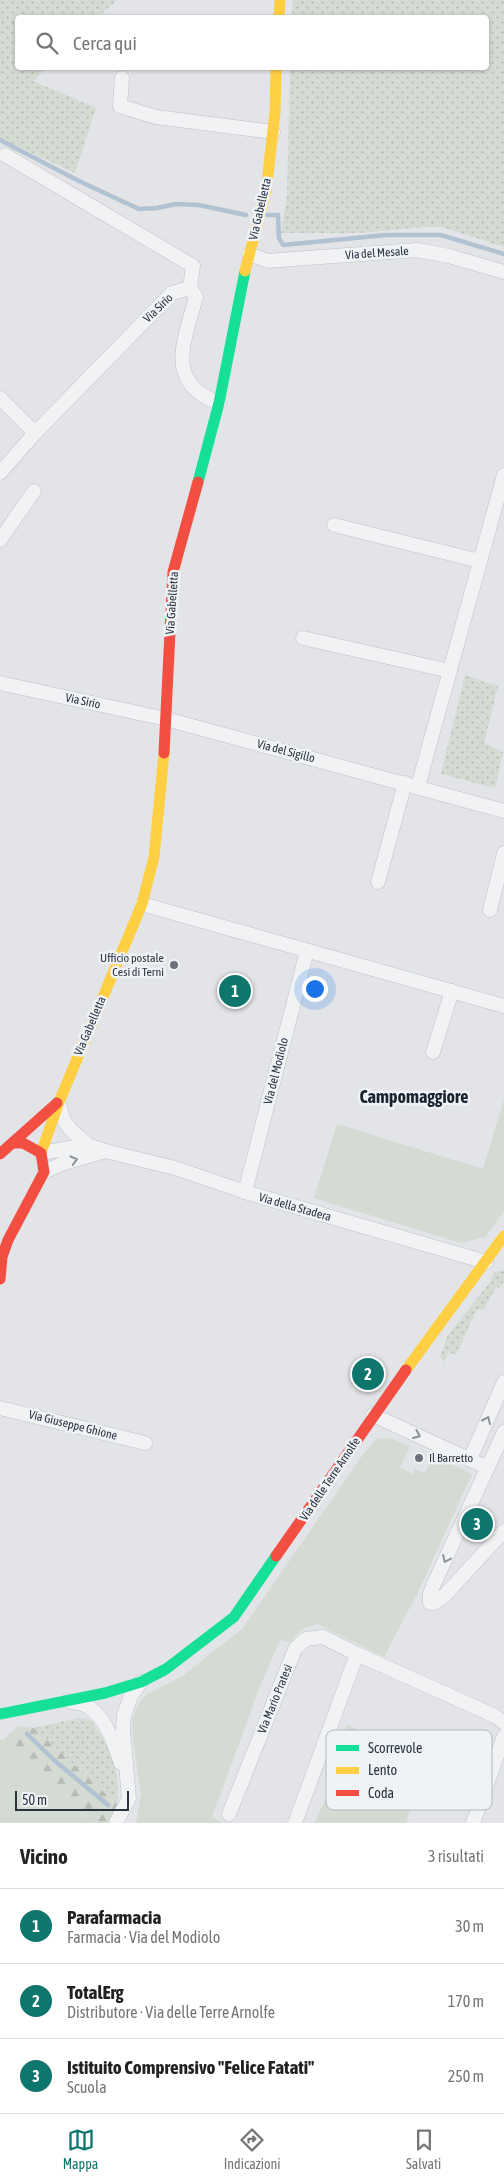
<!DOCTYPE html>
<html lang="it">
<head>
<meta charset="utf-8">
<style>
	:root { --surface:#fff; --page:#f2f2f2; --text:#222; --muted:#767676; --line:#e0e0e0; --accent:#0f766e }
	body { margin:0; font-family:"Asap Condensed",sans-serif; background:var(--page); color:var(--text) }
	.scale { position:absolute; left:15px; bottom:12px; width:114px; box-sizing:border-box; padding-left:5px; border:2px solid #293340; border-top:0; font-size:14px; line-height:18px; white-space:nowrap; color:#293340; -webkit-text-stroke:4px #f0f3f6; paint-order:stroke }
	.you { position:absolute; left:314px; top:988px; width:18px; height:18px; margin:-12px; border:4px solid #fff; border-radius:50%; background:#1a73e8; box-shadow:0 0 0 8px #1a73e833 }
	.badge { display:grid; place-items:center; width:32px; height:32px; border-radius:50%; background:var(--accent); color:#fff; font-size:16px; font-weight:700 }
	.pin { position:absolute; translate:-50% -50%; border:2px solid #fff; box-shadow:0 1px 5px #0006 }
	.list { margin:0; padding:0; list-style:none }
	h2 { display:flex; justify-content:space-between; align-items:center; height:65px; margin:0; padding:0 20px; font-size:21px }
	h2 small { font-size:16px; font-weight:400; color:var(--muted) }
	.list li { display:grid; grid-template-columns:32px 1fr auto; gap:15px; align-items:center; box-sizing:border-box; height:75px; padding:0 20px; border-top:1px solid var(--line) }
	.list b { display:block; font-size:19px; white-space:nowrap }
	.list p { margin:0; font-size:16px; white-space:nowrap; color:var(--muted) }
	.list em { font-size:16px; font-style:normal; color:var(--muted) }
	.icon { flex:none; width:28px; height:28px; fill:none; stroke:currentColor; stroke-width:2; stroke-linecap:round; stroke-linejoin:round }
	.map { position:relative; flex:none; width:504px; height:1823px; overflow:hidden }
	.search { position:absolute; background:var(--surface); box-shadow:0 1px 4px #0004; left:15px; right:15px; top:15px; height:55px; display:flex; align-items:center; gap:12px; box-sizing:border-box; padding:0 18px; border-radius:5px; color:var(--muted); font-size:19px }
	.sheet { height:290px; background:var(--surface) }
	nav { display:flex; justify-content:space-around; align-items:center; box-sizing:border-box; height:70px; border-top:1px solid var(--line); background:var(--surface); font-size:14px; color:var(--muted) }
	nav a { display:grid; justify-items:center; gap:2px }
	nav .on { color:var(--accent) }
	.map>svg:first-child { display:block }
	.grass { fill:url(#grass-dots) }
	.forest { fill:url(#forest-firs) }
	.garden { fill:#d3dbd2 }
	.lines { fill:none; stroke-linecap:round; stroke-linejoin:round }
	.stream { stroke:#b1c2d2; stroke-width:4.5 }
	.street-casing { stroke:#c0c2c5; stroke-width:15 }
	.street { stroke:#f1f2f4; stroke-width:14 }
	.fast { stroke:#16e098; stroke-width:11 }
	.slow { stroke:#ffcf43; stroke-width:11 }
	.jam { stroke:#f24e42; stroke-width:11 }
	.oneway { stroke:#8d929a }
	.poi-dot { fill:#6a717a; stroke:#f0f3f6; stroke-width:2 }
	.labels { text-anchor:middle; stroke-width:5; stroke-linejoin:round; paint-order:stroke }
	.street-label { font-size:12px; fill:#293340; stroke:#f0f3f6 }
	.poi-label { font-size:12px; fill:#293340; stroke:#f0f3f6; text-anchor:end }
	.district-label { font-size:18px; font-weight:bold; fill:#1b2431; stroke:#f0f3f6 }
	.key { fill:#f0f3f6; stroke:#b4b9bf; stroke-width:1 }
	.key-label { font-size:14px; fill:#293340 }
</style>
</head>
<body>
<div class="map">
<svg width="504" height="1823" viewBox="0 0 504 1823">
	<defs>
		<pattern id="grass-dots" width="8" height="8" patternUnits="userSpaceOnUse" patternTransform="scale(1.25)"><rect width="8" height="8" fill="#d3dbd2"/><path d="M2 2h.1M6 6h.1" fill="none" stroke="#b5bcb5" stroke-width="1.8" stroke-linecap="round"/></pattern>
		<pattern id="forest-firs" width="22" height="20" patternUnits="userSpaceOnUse" patternTransform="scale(1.25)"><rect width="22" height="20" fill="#d3dbd2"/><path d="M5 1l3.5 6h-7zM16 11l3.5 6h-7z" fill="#b5bcb5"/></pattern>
	</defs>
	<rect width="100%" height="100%" fill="#e2e4e7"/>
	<g class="grass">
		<path d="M 0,0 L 117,0 L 98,17 L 18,18 L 18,68 L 46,68 L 33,81 L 96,108 L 75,173 L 0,138 Z"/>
		<path d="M 293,0 L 504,0 L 504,247 L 442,227 L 424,227 L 359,233 L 281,233 L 287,196 L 290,68 L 486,68 L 486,18 L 292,17 Z"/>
		<path d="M 465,675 L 498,686 L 484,743 L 503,752 L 495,788 L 441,774 Z"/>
		<path d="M 504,1270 L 504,1281 L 500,1288 L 496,1287 L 484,1310 L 477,1309 L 456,1355 L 448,1352 L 444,1362 L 440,1357 L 448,1335 L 491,1281 L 494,1272 Z"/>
		<path d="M 80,1718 L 91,1720 C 112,1753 120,1764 117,1804 L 34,1728 Z"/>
	</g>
	<path class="forest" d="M 18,1726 L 34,1728 L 117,1804 L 108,1823 L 91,1823 L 54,1780 L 19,1757 L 3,1740 Z"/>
	<g class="garden">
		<path d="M 504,1099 L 504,1211 L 485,1237 L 461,1243 L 314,1198 L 337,1124 L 483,1169 Z"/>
		<path d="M 390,1438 L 410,1446 L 400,1467 L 412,1474 L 415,1469 L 425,1473 L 434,1456 L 472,1474 L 421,1586 L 384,1657 L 317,1624 L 302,1629 L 290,1642 L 280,1640 L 260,1686 L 212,1817 L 222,1823 L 136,1823 L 141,1794 L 133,1740 L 132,1721 L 138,1705 L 147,1694 L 181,1677 L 242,1629 L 364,1453 L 377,1439 Z"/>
		<path d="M 347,1725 L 427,1758 L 406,1823 L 314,1823 L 329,1793 L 333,1762 Z"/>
		<path d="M 0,1740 L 3,1740 L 19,1757 L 54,1780 L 91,1823 L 0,1823 Z"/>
	</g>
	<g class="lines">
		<g class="stream">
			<path d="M 0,140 L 79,181 L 139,209 L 157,208 L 176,204 L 199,205 L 246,215"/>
			<path d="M 267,215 L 278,215 L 279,238 L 283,245 L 386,235 L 441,235 L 504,254"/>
			<path d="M 27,1734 L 55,1761 L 108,1805"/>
		</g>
		<defs>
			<g id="street">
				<path d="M 122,78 L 120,106 L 156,117 L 273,132"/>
				<path d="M 5,155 L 193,266 L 190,288"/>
				<path d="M 249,254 L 268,261 L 280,260 L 417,250 L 449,256 L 504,272"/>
				<path d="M 0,398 L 35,433"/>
				<path d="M 0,473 L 35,433 L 172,293 L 190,288 L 196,297 C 185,339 163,383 219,403"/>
				<path d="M 334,525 L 480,561"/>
				<path d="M 0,540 L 34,491"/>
				<path d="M 303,638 L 450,671"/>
				<path d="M 0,683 L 166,719 L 504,811"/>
				<path d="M 418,786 L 504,475"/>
				<path d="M 378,882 L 405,783"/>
				<path d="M 142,904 L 504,1006"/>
				<path d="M 490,910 L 504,853"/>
				<path d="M 433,1052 L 452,991"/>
				<path d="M 59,1103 L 63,1119 L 70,1129 L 88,1145 L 105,1151 L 175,1168 L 245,1192 L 486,1262"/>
				<path d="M 41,1153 L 88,1145"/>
				<path d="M 44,1172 L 61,1164 L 105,1151"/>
				<path d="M 245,1192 L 307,951"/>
				<path d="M 0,1408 L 145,1443"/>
				<path d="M 373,1415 L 488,1468"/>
				<path d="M 504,1432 L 433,1586 L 430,1594 L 430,1603 L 434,1603 L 445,1595 L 504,1531"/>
				<path d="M 470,1459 L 504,1382"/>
				<path d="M 69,1701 C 74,1703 80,1703 85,1705 C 105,1714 114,1744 121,1763"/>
				<path d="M 229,1814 L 295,1649 L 306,1639 L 323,1637 L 357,1654 L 495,1716 L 504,1723"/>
				<path d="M 116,1823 L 129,1798 L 123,1730 L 124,1715 L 131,1696 L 141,1682"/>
				<path d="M 295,1823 L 357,1654"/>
				<path d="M 473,1823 L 504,1736"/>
			</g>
		</defs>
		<use href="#street" class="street-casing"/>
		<use href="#street" class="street"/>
		<g class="fast">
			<path d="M 198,482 L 219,403 L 245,271"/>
			<path d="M 0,1714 L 105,1693 L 141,1682 L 166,1669 L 234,1617 L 276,1556"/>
		</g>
		<g class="slow">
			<path d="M 279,18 L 280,0"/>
			<path d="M 245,271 L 266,191 L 275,113 L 276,68"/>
			<path d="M 41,1153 L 59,1102 L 142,904 L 154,857 L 164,753"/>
			<path d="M 406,1370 L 504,1236"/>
		</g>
		<g class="jam">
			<path d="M 164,753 L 173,572 L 198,482"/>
			<path d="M 0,1154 L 57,1103"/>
			<path d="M 0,1279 L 2,1257 L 8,1240 L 44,1172 L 41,1153 L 23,1143 L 13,1143"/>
			<path d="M 276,1556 L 406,1370"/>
		</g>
	</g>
	<defs><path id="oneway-chevron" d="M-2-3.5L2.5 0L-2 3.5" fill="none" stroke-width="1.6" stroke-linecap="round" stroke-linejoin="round" transform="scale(1.25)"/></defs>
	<g class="oneway">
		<use href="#oneway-chevron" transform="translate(74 1160) rotate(-16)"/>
		<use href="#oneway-chevron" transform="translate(487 1420) rotate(-66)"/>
		<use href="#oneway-chevron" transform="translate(417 1435) rotate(23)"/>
		<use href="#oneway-chevron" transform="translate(446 1559) rotate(115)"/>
	</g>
	<g class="poi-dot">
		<circle cx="174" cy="965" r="5"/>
		<circle cx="419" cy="1458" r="5"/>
	</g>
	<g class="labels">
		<g class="street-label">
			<text transform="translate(260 209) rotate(-77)" y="4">Via Gabelletta</text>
			<text transform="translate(377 253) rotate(-4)" y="4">Via del Mesale</text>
			<text transform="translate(158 308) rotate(-44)" y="4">Via Sirio</text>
			<text transform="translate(172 603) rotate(-86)" y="4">Via Gabelletta</text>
			<text transform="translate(83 701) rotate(12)" y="4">Via Sirio</text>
			<text transform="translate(286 751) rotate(15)" y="4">Via del Sigillo</text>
			<text transform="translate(90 1026) rotate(-67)" y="4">Via Gabelletta</text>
			<text transform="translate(276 1071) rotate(-76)" y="4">Via del Modiolo</text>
			<text transform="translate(295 1207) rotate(16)" y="4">Via della Stadera</text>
			<text transform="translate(73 1425) rotate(14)" y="4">Via Giuseppe Ghione</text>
			<text transform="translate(330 1479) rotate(-56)" y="4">Via delle Terre Arnolfe</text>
			<text transform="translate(275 1699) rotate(-68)" y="4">Via Mario Pratesi</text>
		</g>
		<g class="poi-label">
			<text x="164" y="962">Ufficio postale<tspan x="164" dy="14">Cesi di Terni</tspan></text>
			<text x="429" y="1462" text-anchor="start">Il Barretto</text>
		</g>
		<g class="district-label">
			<text x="414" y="1103">Campomaggiore</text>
		</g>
	</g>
	<rect x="326" y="1730" width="166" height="80" rx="8" class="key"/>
	<rect x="336" y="1745" width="23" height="6" fill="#16e098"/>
	<rect x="336" y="1767" width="23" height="7" fill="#ffcf43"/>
	<rect x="336" y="1790" width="23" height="6" fill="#f24e42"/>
	<g class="key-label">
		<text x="368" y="1753">Scorrevole</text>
		<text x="368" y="1775">Lento</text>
		<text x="368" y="1798">Coda</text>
	</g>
</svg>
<div class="scale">50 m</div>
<div class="you"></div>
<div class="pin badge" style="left:235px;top:991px">1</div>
<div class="pin badge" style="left:368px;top:1374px">2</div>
<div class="pin badge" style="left:477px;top:1524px">3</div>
<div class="search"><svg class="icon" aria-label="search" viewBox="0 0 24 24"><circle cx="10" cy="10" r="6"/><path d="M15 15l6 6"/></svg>Cerca qui</div>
</div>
<section class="sheet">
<h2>Vicino<small>3 risultati</small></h2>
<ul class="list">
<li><span class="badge">1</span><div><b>Parafarmacia</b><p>Farmacia · Via del Modiolo</p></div><em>30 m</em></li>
<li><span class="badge">2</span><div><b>TotalErg</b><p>Distributore · Via delle Terre Arnolfe</p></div><em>170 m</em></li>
<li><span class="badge">3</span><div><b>Istituito Comprensivo &quot;Felice Fatati&quot;</b><p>Scuola</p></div><em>250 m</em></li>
</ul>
</section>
<nav>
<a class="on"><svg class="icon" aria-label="map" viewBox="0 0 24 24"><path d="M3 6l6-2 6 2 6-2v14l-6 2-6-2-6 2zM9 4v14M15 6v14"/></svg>Mappa</a>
<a><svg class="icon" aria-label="directions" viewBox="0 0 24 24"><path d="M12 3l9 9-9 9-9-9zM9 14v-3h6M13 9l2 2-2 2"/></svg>Indicazioni</a>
<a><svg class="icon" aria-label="saved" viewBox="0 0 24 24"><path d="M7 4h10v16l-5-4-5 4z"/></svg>Salvati</a>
</nav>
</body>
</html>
